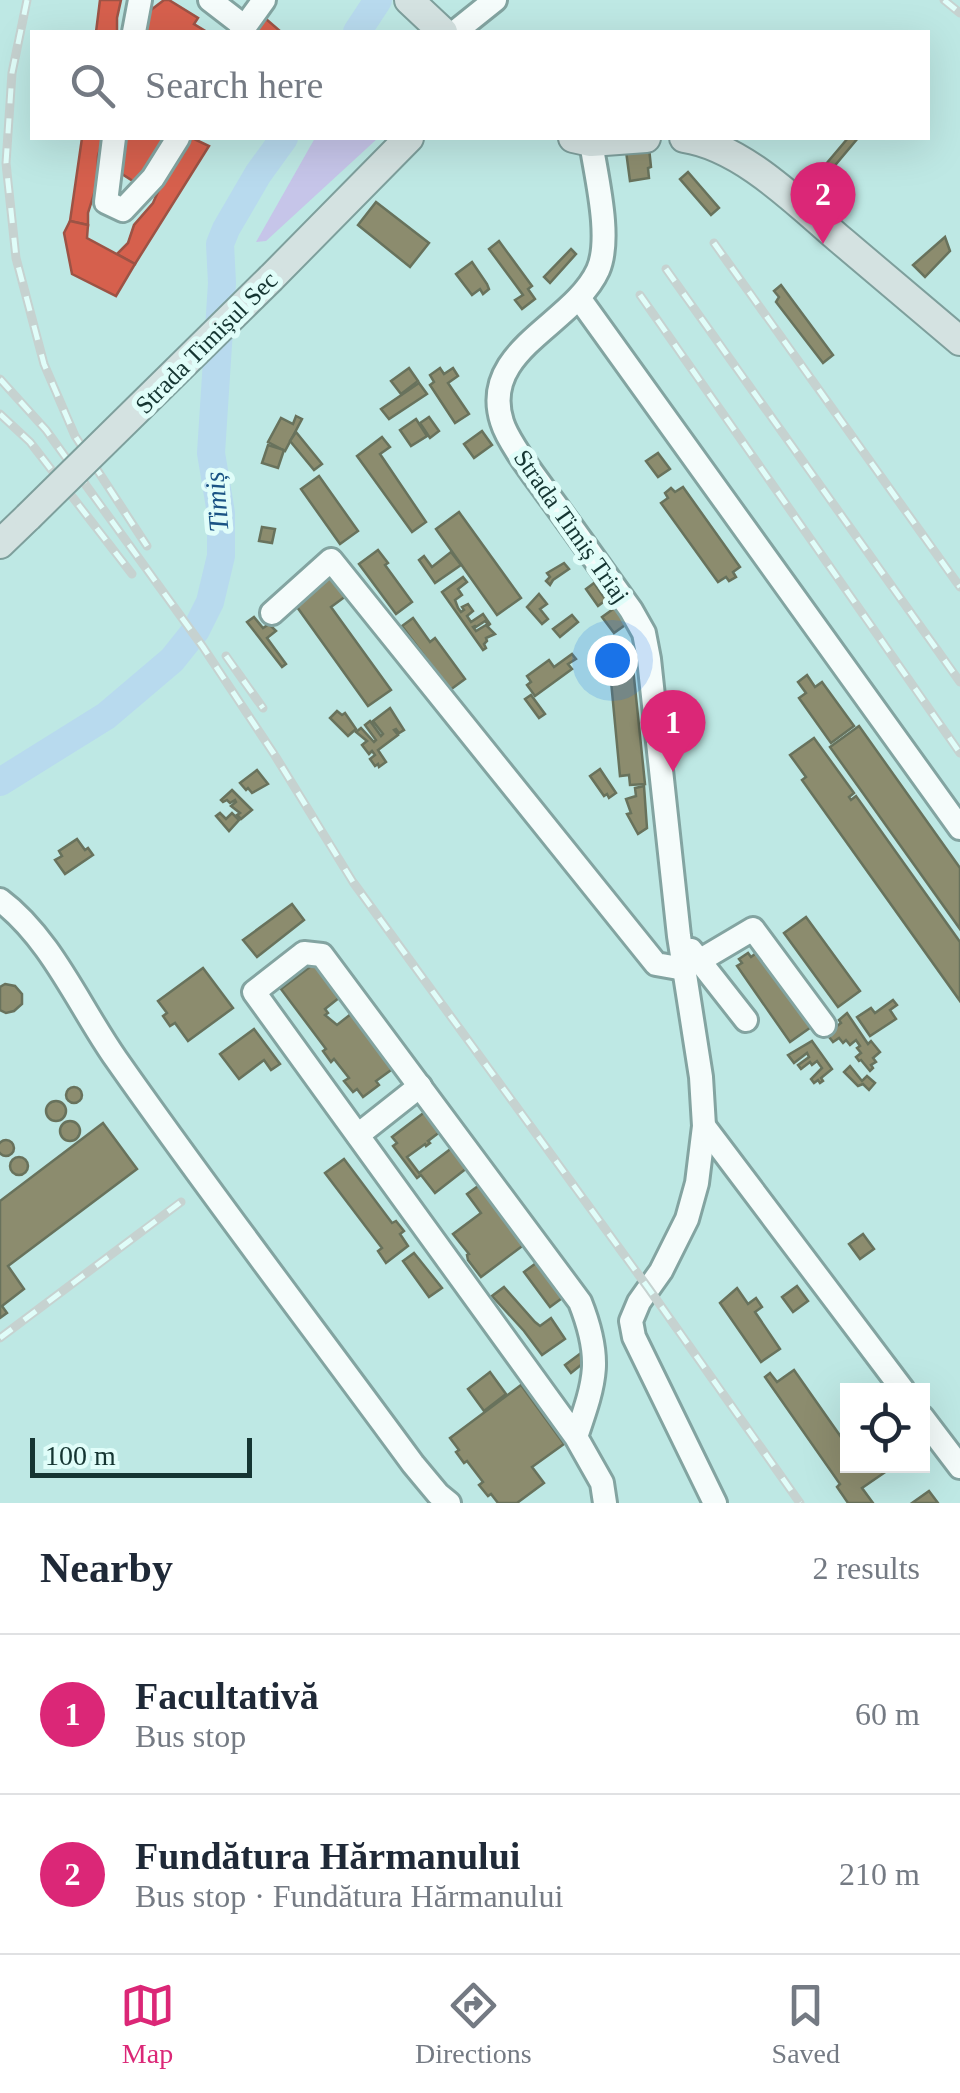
<!DOCTYPE html>
<html lang="en">
<head>
<meta charset="utf-8">
<style>
	:root { --surface:#fff; --page:#f2f2f3; --text:#1f2937; --muted:#747a83; --line:#e0e1e3; --accent:#db2777 }
	body { margin:0; font-family:Georgia,serif; background:var(--page); color:var(--text) }
	.controls { position:absolute; right:30px; bottom:30px; display:grid; overflow:hidden; border-radius:0px; box-shadow:0 10px 40px #0002 }
	.controls button { width:90px; height:90px; display:grid; place-items:center; padding:0; border:0; border-bottom:2px solid var(--line); background:var(--surface); color:var(--text); font:50px sans-serif }
	.scale { position:absolute; left:30px; bottom:25px; width:222px; box-sizing:border-box; padding-left:10px; border:5px solid #153532; border-top:0; font-size:28px; line-height:35px; white-space:nowrap; color:#153532; -webkit-text-stroke:8px #e0fdf9; paint-order:stroke }
	.you { position:absolute; left:612px; top:660px; width:35px; height:35px; margin:-25px; border:8px solid #fff; border-radius:50%; background:#1a73e8; box-shadow:0 0 0 15px #1a73e833 }
	.badge { display:grid; place-items:center; width:65px; height:65px; border-radius:50%; background:var(--accent); color:#fff; font-size:32px; font-weight:700 }
	.pin { position:absolute; translate:-50% -82px; filter:drop-shadow(0 2px 5px #0008) }
	.pin::after { content:''; position:absolute; top:52px; width:35px; height:30px; background:inherit; clip-path:polygon(0 0,100% 0,50% 100%) }
	.list { margin:0; padding:0; list-style:none }
	h2 { display:flex; justify-content:space-between; align-items:center; height:130px; margin:0; padding:0 40px; font-size:42px }
	h2 small { font-size:32px; font-weight:400; color:var(--muted) }
	.list li { display:grid; grid-template-columns:65px 1fr auto; gap:30px; align-items:center; box-sizing:border-box; height:160px; padding:0 40px; border-top:2px solid var(--line) }
	.list b { display:block; font-size:38px; white-space:nowrap }
	.list p { margin:0; font-size:32px; white-space:nowrap; color:var(--muted) }
	.list em { font-size:32px; font-style:normal; color:var(--muted) }
	.icon { flex:none; width:55px; height:55px; fill:none; stroke:currentColor; stroke-width:2; stroke-linecap:round; stroke-linejoin:round }
	.map { position:relative; flex:none; width:960px; height:1503px; overflow:hidden }
	.search { position:absolute; background:var(--surface); box-shadow:0 10px 40px #0002; left:30px; right:30px; top:30px; height:110px; display:flex; align-items:center; gap:25px; box-sizing:border-box; padding:0 35px; border-radius:0px; color:var(--muted); font-size:38px }
	.sheet { height:450px; background:var(--surface) }
	nav { display:flex; justify-content:space-around; align-items:center; box-sizing:border-box; height:140px; border-top:2px solid var(--line); background:var(--surface); font-size:28px; color:var(--muted) }
	nav a { display:grid; justify-items:center; gap:5px }
	nav .on { color:var(--accent) }
	.map>svg:first-child { display:block }
	.green { fill:#c6c5e9 }
	.shops { fill:#d6604d; stroke:#9c5345; stroke-width:2.5 }
	.industry { fill:#8c8c6e; stroke:#68725c; stroke-width:2.5 }
	.lines { fill:none; stroke-linecap:round; stroke-linejoin:round }
	.river { stroke:#b8daee; stroke-width:28 }
	.minor-casing { stroke:#83a4a1; stroke-width:28 }
	.major-casing { stroke:#7e9f9c; stroke-width:32 }
	.minor { stroke:#f5fcfb; stroke-width:22 }
	.major { stroke:#d4e2e1; stroke-width:28 }
	.rail-casing { stroke:#c6d2d0; stroke-width:9 }
	.rail { stroke:#e0fdf9; stroke-width:5; stroke-dasharray:15; stroke-linecap:butt }
	.major-bridge-casing { stroke:#7e9f9c; stroke-width:32; stroke-linecap:butt }
	.major-bridge { stroke:#d4e2e1; stroke-width:28 }
	.labels { text-anchor:middle; stroke-width:10; stroke-linejoin:round; paint-order:stroke }
	.street-label { font-size:25px; fill:#153532; stroke:#e0fdf9 }
	.water-label { font-size:28px; font-style:italic; fill:#1a5384; stroke:#e0fdf9 }
</style>
</head>
<body>
<div class="map">
<svg width="960" height="1503" viewBox="0 0 960 1503">
	<rect width="100%" height="100%" fill="#bee8e4"/>
	<path class="green" d="M 315,138 L 378,138 L 266,241 L 256,242 Z"/>
	<g class="shops">
		<path d="M 100,0 L 121,0 L 117,18 L 117,32 L 96,32 Z"/>
		<path d="M 164,0 L 169,0 L 198,18 L 194,24 L 207,32 L 144,32 L 147,13 Z"/>
		<path d="M 266,19 L 280,31 L 279,32 L 255,32 Z"/>
		<path d="M 82,138 L 103,138 L 98,156 L 97,184 L 88,213 L 88,225 L 70,221 Z"/>
		<path d="M 123,138 L 166,138 L 136,183 L 119,172 Z"/>
		<path d="M 192,138 L 209,146 L 135,264 L 117,254 L 128,243 L 134,225 L 153,203 L 168,169 L 183,154 Z"/>
		<path d="M 70,221 L 88,225 L 87,238 L 135,264 L 116,296 L 72,274 L 64,233 Z"/>
	</g>
	<g class="industry">
		<path d="M 848,138 L 858,138 L 821,182 L 815,177 Z"/>
		<path d="M 649,148 L 651,167 L 648,168 L 649,178 L 630,181 L 626,151 Z"/>
		<path d="M 688,172 L 719,208 L 711,215 L 680,179 Z"/>
		<path d="M 376,202 L 429,243 L 410,267 L 358,225 Z"/>
		<path d="M 945,237 L 950,251 L 925,277 L 913,265 Z"/>
		<path d="M 499,241 L 532,286 L 528,289 L 535,299 L 522,309 L 515,300 L 523,295 L 489,249 Z"/>
		<path d="M 571,249 L 576,254 L 550,283 L 544,277 Z"/>
		<path d="M 472,262 L 487,284 L 489,289 L 483,294 L 480,289 L 472,295 L 456,274 Z"/>
		<path d="M 781,285 L 833,355 L 823,363 L 776,302 L 779,297 L 774,291 Z"/>
		<path d="M 409,368 L 418,381 L 401,394 L 391,381 Z"/>
		<path d="M 440,368 L 444,374 L 453,368 L 458,376 L 448,383 L 469,414 L 455,423 L 430,385 L 434,382 L 430,375 Z"/>
		<path d="M 419,383 L 427,394 L 389,419 L 381,409 Z"/>
		<path d="M 296,416 L 302,419 L 285,451 L 268,442 L 281,418 L 293,424 Z"/>
		<path d="M 429,417 L 439,431 L 430,438 L 420,423 Z"/>
		<path d="M 416,419 L 427,436 L 411,446 L 400,430 Z"/>
		<path d="M 482,431 L 492,445 L 474,458 L 464,444 Z"/>
		<path d="M 296,432 L 322,464 L 314,470 L 290,441 Z"/>
		<path d="M 382,437 L 390,447 L 380,454 L 426,522 L 412,532 L 357,456 Z"/>
		<path d="M 268,445 L 284,450 L 278,468 L 262,463 Z"/>
		<path d="M 658,453 L 670,469 L 658,477 L 646,461 Z"/>
		<path d="M 319,476 L 358,531 L 340,544 L 301,489 Z"/>
		<path d="M 683,487 L 740,567 L 733,572 L 736,577 L 729,581 L 726,577 L 718,582 L 661,503 L 668,498 L 665,493 L 671,488 L 675,492 Z"/>
		<path d="M 459,512 L 521,598 L 497,615 L 436,529 Z"/>
		<path d="M 262,527 L 275,529 L 272,543 L 259,541 Z"/>
		<path d="M 378,550 L 388,563 L 385,565 L 412,602 L 396,614 L 359,564 Z"/>
		<path d="M 451,552 L 461,565 L 435,583 L 419,560 L 424,556 L 432,567 Z"/>
		<path d="M 564,563 L 569,569 L 553,580 L 550,585 L 546,581 L 550,577 L 547,573 Z"/>
		<path d="M 334,570 L 350,593 L 331,607 L 391,690 L 368,706 L 292,600 Z"/>
		<path d="M 463,577 L 467,582 L 458,589 L 462,595 L 455,600 L 458,608 L 461,612 L 464,610 L 462,607 L 468,604 L 473,611 L 467,616 L 471,622 L 483,614 L 490,624 L 489,625 L 485,621 L 476,627 L 475,626 L 473,627 L 476,631 L 486,625 L 495,634 L 486,638 L 487,641 L 484,644 L 486,648 L 483,650 L 442,592 Z"/>
		<path d="M 594,583 L 606,600 L 598,606 L 586,589 Z"/>
		<path d="M 539,594 L 547,604 L 540,609 L 548,619 L 542,624 L 527,607 Z"/>
		<path d="M 616,607 L 628,623 L 614,633 L 602,617 Z"/>
		<path d="M 572,615 L 578,622 L 560,637 L 553,629 Z"/>
		<path d="M 254,617 L 263,628 L 269,624 L 276,631 L 267,638 L 286,664 L 282,667 L 247,622 Z"/>
		<path d="M 413,618 L 430,642 L 435,638 L 465,679 L 450,690 L 402,626 Z"/>
		<path d="M 572,654 L 576,659 L 568,664 L 572,669 L 535,696 L 527,685 L 531,682 L 527,676 L 549,660 L 554,667 Z"/>
		<path d="M 632,658 L 645,784 L 630,785 L 629,775 L 620,776 L 609,660 Z"/>
		<path d="M 807,675 L 815,687 L 822,682 L 854,726 L 831,743 L 799,698 L 806,693 L 798,682 Z"/>
		<path d="M 531,695 L 545,714 L 539,718 L 525,699 Z"/>
		<path d="M 390,708 L 404,730 L 399,733 L 396,729 L 394,730 L 398,735 L 378,750 L 386,762 L 379,767 L 378,764 L 375,766 L 370,759 L 375,755 L 372,751 L 369,754 L 362,745 L 367,741 L 356,732 L 361,728 L 374,742 L 376,740 L 365,725 L 370,721 L 381,736 L 383,734 L 373,721 Z"/>
		<path d="M 337,711 L 342,715 L 345,713 L 356,729 L 348,736 L 330,718 Z"/>
		<path d="M 859,726 L 960,868 L 960,929 L 830,747 Z"/>
		<path d="M 814,738 L 854,793 L 849,797 L 851,800 L 856,796 L 960,942 L 960,1001 L 802,780 L 806,777 L 790,755 Z"/>
		<path d="M 600,769 L 616,793 L 609,798 L 607,794 L 604,796 L 590,776 Z"/>
		<path d="M 257,770 L 268,784 L 252,793 L 248,788 L 246,790 L 240,783 Z"/>
		<path d="M 644,786 L 647,828 L 638,834 L 627,814 L 631,813 L 626,799 L 636,796 L 635,788 Z"/>
		<path d="M 232,790 L 252,810 L 241,819 L 237,815 L 240,813 L 231,806 L 236,802 L 235,800 L 230,803 L 227,800 L 223,802 L 221,800 Z"/>
		<path d="M 220,813 L 226,819 L 232,813 L 239,820 L 229,831 L 216,816 Z"/>
		<path d="M 77,839 L 85,850 L 88,848 L 93,855 L 65,874 L 55,860 L 62,856 L 59,851 Z"/>
		<path d="M 292,904 L 304,920 L 257,957 L 243,940 Z"/>
		<path d="M 806,917 L 860,991 L 838,1007 L 784,933 Z"/>
		<path d="M 759,951 L 814,1025 L 790,1042 L 737,966 L 742,963 L 739,959 L 748,953 L 751,957 Z"/>
		<path d="M 319,960 L 345,993 L 325,1009 L 328,1013 L 325,1015 L 337,1025 L 356,1010 L 398,1065 L 376,1081 L 379,1085 L 363,1097 L 357,1089 L 353,1092 L 344,1081 L 349,1078 L 334,1059 L 331,1062 L 323,1051 L 326,1049 L 281,989 Z"/>
		<path d="M 203,968 L 233,1008 L 188,1041 L 175,1023 L 170,1026 L 163,1016 L 167,1013 L 158,1001 Z"/>
		<path d="M 5,984 L 15,986 L 22,994 L 22,1004 L 14,1011 L 6,1013 L 0,1010 L 0,987 Z"/>
		<path d="M 893,1000 L 897,1005 L 890,1010 L 896,1019 L 870,1036 L 857,1017 L 871,1008 L 875,1013 Z"/>
		<path d="M 847,1013 L 868,1044 L 871,1041 L 880,1052 L 873,1058 L 876,1062 L 871,1065 L 873,1068 L 870,1071 L 861,1060 L 859,1061 L 856,1057 L 861,1053 L 857,1048 L 860,1046 L 856,1040 L 850,1045 L 846,1040 L 843,1043 L 839,1038 L 833,1042 L 826,1033 L 833,1021 L 837,1026 L 841,1023 L 839,1020 Z"/>
		<path d="M 254,1029 L 280,1064 L 271,1070 L 264,1060 L 239,1079 L 220,1054 Z"/>
		<path d="M 812,1041 L 832,1069 L 821,1078 L 823,1081 L 820,1083 L 818,1080 L 814,1083 L 811,1079 L 822,1068 L 817,1061 L 812,1065 L 810,1062 L 801,1069 L 798,1065 L 809,1057 L 807,1053 L 794,1063 L 788,1055 Z"/>
		<path d="M 850,1066 L 862,1081 L 867,1076 L 875,1083 L 869,1090 L 863,1084 L 858,1086 L 844,1072 Z"/>
		<circle cx="74" cy="1095" r="8"/>
		<circle cx="56" cy="1111" r="10"/>
		<path d="M 430,1108 L 445,1128 L 428,1141 L 430,1143 L 426,1146 L 425,1144 L 407,1157 L 419,1173 L 457,1144 L 472,1164 L 435,1193 L 421,1175 L 417,1178 L 393,1146 L 397,1143 L 392,1137 Z"/>
		<circle cx="70" cy="1131" r="10"/>
		<path d="M 103,1123 L 137,1169 L 8,1266 L 24,1289 L 2,1306 L 7,1313 L 0,1318 L 0,1201 Z"/>
		<circle cx="6" cy="1148" r="8"/>
		<circle cx="19" cy="1166" r="9"/>
		<path d="M 344,1159 L 392,1223 L 396,1221 L 404,1231 L 400,1234 L 408,1246 L 386,1263 L 378,1251 L 382,1248 L 325,1173 Z"/>
		<path d="M 485,1181 L 529,1241 L 481,1277 L 468,1260 L 467,1255 L 469,1254 L 453,1234 L 481,1213 L 467,1194 Z"/>
		<path d="M 863,1234 L 874,1249 L 860,1259 L 849,1244 Z"/>
		<path d="M 414,1253 L 442,1288 L 429,1297 L 403,1261 Z"/>
		<path d="M 543,1258 L 569,1293 L 550,1307 L 524,1272 Z"/>
		<path d="M 797,1286 L 808,1301 L 793,1312 L 782,1297 Z"/>
		<path d="M 504,1287 L 535,1322 L 540,1326 L 551,1318 L 565,1339 L 542,1355 L 524,1331 L 492,1296 Z"/>
		<path d="M 737,1288 L 748,1304 L 756,1298 L 762,1307 L 755,1312 L 780,1349 L 761,1362 L 720,1303 Z"/>
		<path d="M 581,1353 L 586,1361 L 571,1373 L 565,1365 Z"/>
		<path d="M 794,1370 L 848,1447 L 848,1466 L 861,1466 L 863,1469 L 869,1466 L 894,1466 L 862,1488 L 873,1503 L 848,1503 L 837,1487 L 840,1484 L 765,1377 L 770,1373 L 777,1382 Z"/>
		<path d="M 490,1372 L 506,1394 L 484,1411 L 468,1389 Z"/>
		<path d="M 521,1385 L 564,1444 L 532,1467 L 544,1483 L 517,1503 L 498,1503 L 491,1494 L 488,1496 L 479,1485 L 483,1482 L 467,1461 L 464,1463 L 456,1452 L 459,1450 L 450,1438 Z"/>
		<path d="M 929,1491 L 938,1503 L 912,1503 Z"/>
	</g>
	<g class="lines">
		<g class="river">
			<path d="M 357,32 L 378,0"/>
			<path d="M 0,782 L 106,716 L 172,660 L 196,630 L 210,602 L 221,556 L 221,513 L 211,453 L 222,283 L 220,244 L 226,229 L 258,174 L 284,138"/>
		</g>
		<defs>
			<g id="minor">
				<path d="M 210,0 L 245,27"/>
				<path d="M 134,32 L 140,0"/>
				<path d="M 241,32 L 264,0"/>
				<path d="M 455,32 L 495,0"/>
				<path d="M 114,138 L 106,202 L 123,210 L 153,178 L 178,138"/>
				<path d="M 591,142 C 596,176 612,238 598,270 C 573,325 479,350 502,422 C 508,442 533,474 546,492 C 575,531 603,571 631,610 L 644,633 L 649,659 L 679,936 L 701,1077 L 704,1126 L 697,1183 L 687,1219 L 661,1271 L 639,1302 L 631,1321 L 634,1337 L 715,1503"/>
				<path d="M 579,298 L 960,828"/>
				<path d="M 272,613 L 331,560 L 656,964 L 684,969"/>
				<path d="M 0,900 C 51,938 80,1008 116,1059 C 212,1196 314,1329 413,1464 L 438,1494 L 449,1503"/>
				<path d="M 691,950 L 746,1020"/>
				<path d="M 699,961 L 753,929 L 824,1025"/>
				<path d="M 704,1126 L 903,1390"/>
				<path d="M 358,1135 L 420,1086"/>
				<path d="M 922,1417 L 960,1467"/>
				<path d="M 576,1437 C 595,1381 603,1360 580,1302 L 322,955 L 304,953 L 254,992 L 576,1437 L 602,1483 L 605,1503"/>
			</g>
			<g id="major">
				<path d="M 409,0 L 443,32"/>
				<path d="M 573,138 L 591,142 L 646,138"/>
				<path d="M 684,138 C 743,147 798,204 843,242 C 882,275 921,308 960,341"/>
				<path d="M 271,278 L 409,138"/>
				<path d="M 0,544 L 28,517"/>
			</g>
		</defs>
		<use href="#minor" class="minor-casing"/>
		<use href="#major" class="major-casing"/>
		<use href="#minor" class="minor"/>
		<use href="#major" class="major"/>
		<defs>
			<g id="rail">
				<path d="M 27,0 L 12,73 L 6,163 L 16,258 L 44,364 L 75,436 L 147,546"/>
				<path d="M 944,0 L 960,13"/>
				<path d="M 714,243 L 960,587"/>
				<path d="M 666,269 L 960,682"/>
				<path d="M 640,295 L 960,753"/>
				<path d="M 0,379 L 46,430 L 203,647 L 274,754 L 353,882 L 649,1289 L 800,1503"/>
				<path d="M 0,414 L 30,442 L 132,574"/>
				<path d="M 226,656 L 263,708"/>
				<path d="M 0,1338 L 181,1202"/>
			</g>
		</defs>
		<use href="#rail" class="rail-casing"/>
		<use href="#rail" class="rail"/>
		<defs>
			<path id="major-bridge" d="M 28,517 L 271,278"/>
		</defs>
		<use href="#major-bridge" class="major-bridge-casing"/>
		<use href="#major-bridge" class="major-bridge"/>
	</g>
	<g class="labels">
		<g class="street-label">
			<text transform="translate(206 342) rotate(-45)" y="9">Strada Timișul Sec</text>
			<text transform="translate(572 526) rotate(55)" y="9">Strada Timiș Triaj</text>
		</g>
		<g class="water-label">
			<text transform="translate(216 502) rotate(-95)" y="10">Timiș</text>
		</g>
	</g>
</svg>
<div class="controls">
<button><svg class="icon" aria-label="locate" viewBox="0 0 24 24"><circle cx="12" cy="12" r="6"/><path d="M12 2v4M12 18v4M2 12h4M18 12h4"/></svg></button>
</div>
<div class="scale">100 m</div>
<div class="you"></div>
<div class="pin badge" style="left:673px;top:772px">1</div>
<div class="pin badge" style="left:823px;top:244px">2</div>
<div class="search"><svg class="icon" aria-label="search" viewBox="0 0 24 24"><circle cx="10" cy="10" r="6"/><path d="M15 15l6 6"/></svg>Search here</div>
</div>
<section class="sheet">
<h2>Nearby<small>2 results</small></h2>
<ul class="list">
<li><span class="badge">1</span><div><b>Facultativă</b><p>Bus stop</p></div><em>60 m</em></li>
<li><span class="badge">2</span><div><b>Fundătura Hărmanului</b><p>Bus stop · Fundătura Hărmanului</p></div><em>210 m</em></li>
</ul>
</section>
<nav>
<a class="on"><svg class="icon" aria-label="map" viewBox="0 0 24 24"><path d="M3 6l6-2 6 2 6-2v14l-6 2-6-2-6 2zM9 4v14M15 6v14"/></svg>Map</a>
<a><svg class="icon" aria-label="directions" viewBox="0 0 24 24"><path d="M12 3l9 9-9 9-9-9zM9 14v-3h6M13 9l2 2-2 2"/></svg>Directions</a>
<a><svg class="icon" aria-label="saved" viewBox="0 0 24 24"><path d="M7 4h10v16l-5-4-5 4z"/></svg>Saved</a>
</nav>
</body>
</html>
